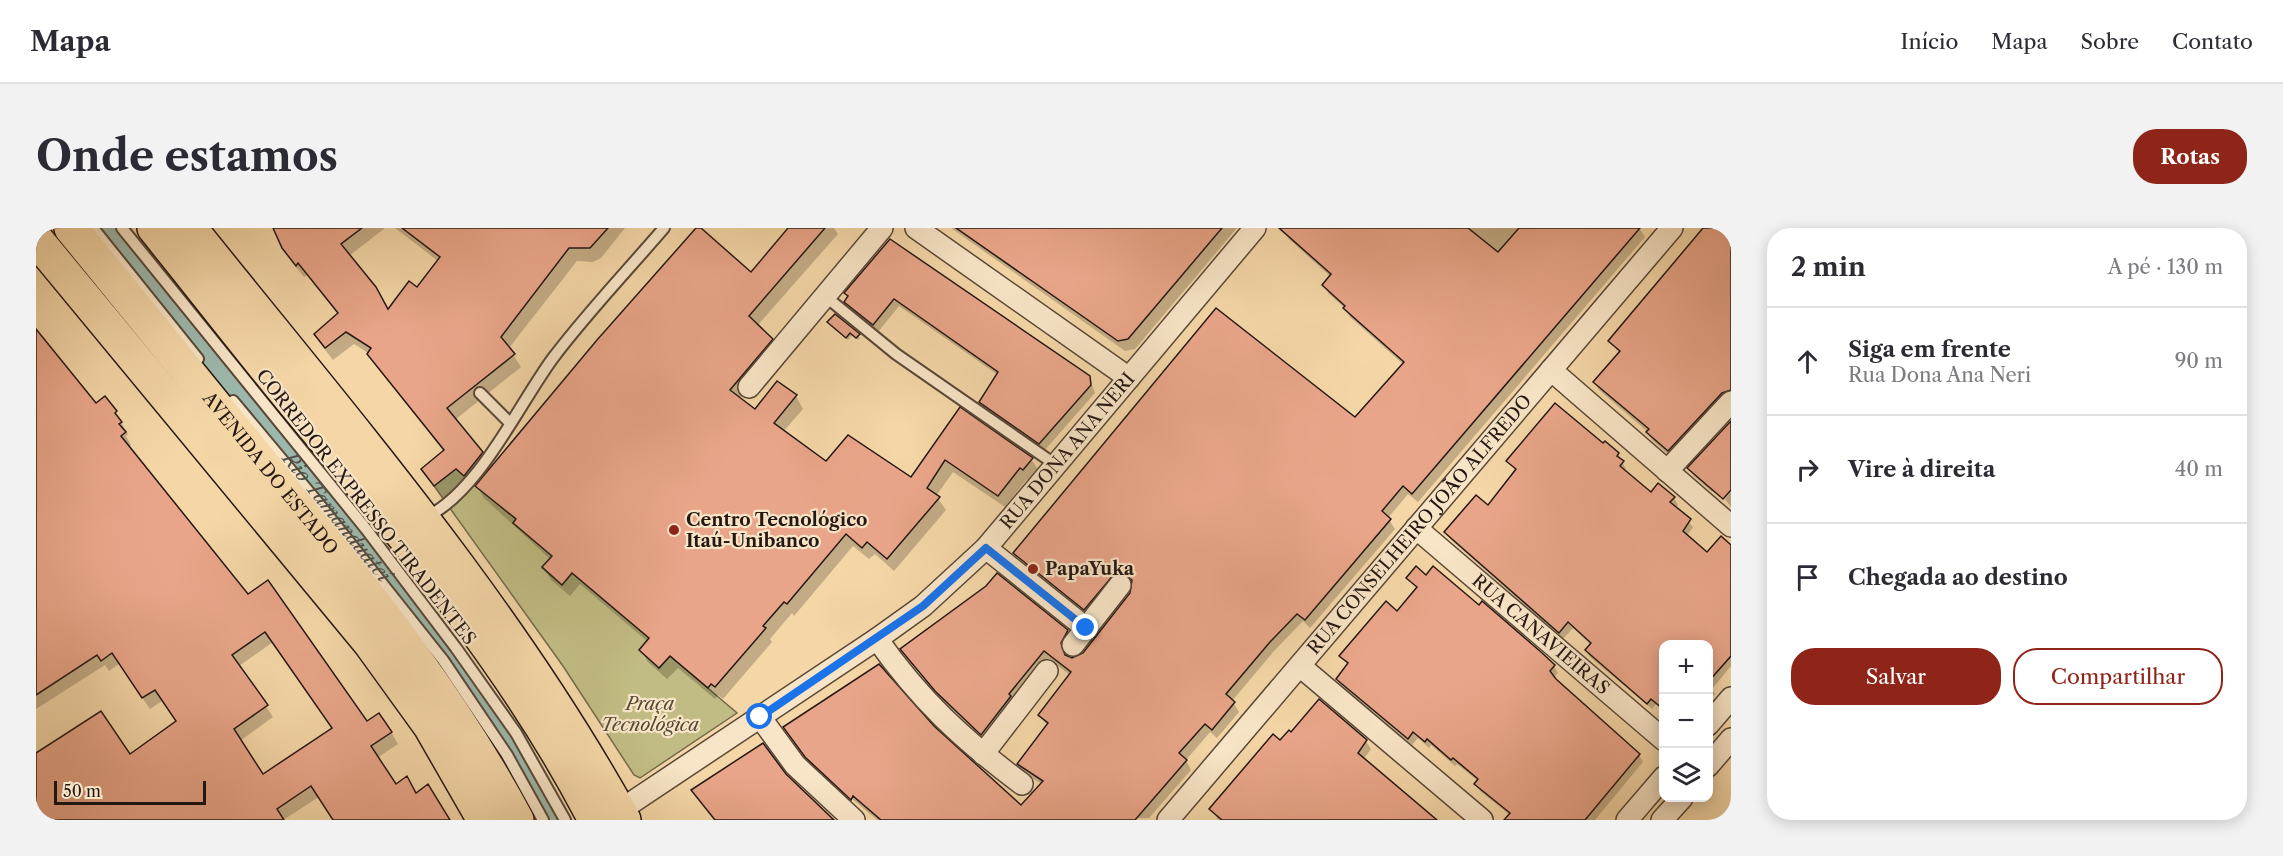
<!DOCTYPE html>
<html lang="pt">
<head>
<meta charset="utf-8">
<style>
	:root { --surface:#fff; --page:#f2f2f3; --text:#2b2b33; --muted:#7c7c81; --line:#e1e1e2; --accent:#8f2418 }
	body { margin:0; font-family:"Libre Caslon Text",serif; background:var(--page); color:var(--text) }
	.controls { position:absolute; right:18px; bottom:18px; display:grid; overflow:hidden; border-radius:12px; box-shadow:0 3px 15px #0003 }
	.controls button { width:54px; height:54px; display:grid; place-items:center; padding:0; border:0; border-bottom:2px solid var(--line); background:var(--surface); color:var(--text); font:30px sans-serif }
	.scale { position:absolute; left:18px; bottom:15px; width:152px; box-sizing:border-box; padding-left:6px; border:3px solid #251813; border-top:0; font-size:16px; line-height:21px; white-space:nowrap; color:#251813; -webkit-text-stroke:4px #f8e4c6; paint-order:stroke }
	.stop { position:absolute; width:18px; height:18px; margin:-14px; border:4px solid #1a73e8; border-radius:50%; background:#fff }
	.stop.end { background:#1a73e8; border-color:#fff; box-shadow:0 2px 6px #0008 }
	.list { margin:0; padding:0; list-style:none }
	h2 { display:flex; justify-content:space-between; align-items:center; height:78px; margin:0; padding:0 24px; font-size:26px }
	h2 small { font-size:20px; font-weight:400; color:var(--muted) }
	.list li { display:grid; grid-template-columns:39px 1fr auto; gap:18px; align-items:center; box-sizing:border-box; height:108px; padding:0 24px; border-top:2px solid var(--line) }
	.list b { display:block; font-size:22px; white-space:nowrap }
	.list p { margin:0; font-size:20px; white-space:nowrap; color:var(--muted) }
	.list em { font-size:20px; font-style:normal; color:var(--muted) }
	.actions { display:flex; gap:12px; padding:18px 24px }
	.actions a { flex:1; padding:14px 0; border:2px solid var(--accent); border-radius:24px; text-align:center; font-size:21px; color:var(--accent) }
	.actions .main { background:var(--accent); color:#fff }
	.icon { flex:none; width:33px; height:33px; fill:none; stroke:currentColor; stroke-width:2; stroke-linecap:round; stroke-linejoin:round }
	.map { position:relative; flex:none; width:1695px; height:592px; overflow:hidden; border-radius:24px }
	header { display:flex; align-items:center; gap:36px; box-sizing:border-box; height:84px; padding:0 30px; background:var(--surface); border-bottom:2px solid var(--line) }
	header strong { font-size:28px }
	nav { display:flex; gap:33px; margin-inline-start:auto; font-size:21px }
	.intro { display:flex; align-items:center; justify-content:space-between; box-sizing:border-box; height:144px; padding:0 36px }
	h1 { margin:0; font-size:42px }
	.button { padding:15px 27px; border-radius:24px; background:var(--accent); color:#fff; font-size:21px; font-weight:700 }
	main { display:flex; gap:36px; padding:0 36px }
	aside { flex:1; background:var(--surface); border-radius:24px; box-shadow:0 3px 15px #0003 }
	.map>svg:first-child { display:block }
	.green { fill:#c1bc83; stroke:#736a4b; stroke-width:1.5 }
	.shadow { fill:#0003; fill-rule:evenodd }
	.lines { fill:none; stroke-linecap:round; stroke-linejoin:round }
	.river { stroke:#9cb8ac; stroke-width:36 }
	.building { fill:#e9a589; stroke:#251813; stroke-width:1.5; fill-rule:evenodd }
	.lane-casing { stroke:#594838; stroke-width:14 }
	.street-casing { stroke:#594838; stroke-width:24 }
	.primary-casing { stroke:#251813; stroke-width:36 }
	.highway-casing { stroke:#251813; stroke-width:36 }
	.lane { stroke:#f8e4c6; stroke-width:10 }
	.street { stroke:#f8e4c6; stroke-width:21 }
	.primary { stroke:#f4d6a7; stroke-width:33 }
	.highway { stroke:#f4d6a7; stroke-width:33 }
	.route { stroke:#1a73e8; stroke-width:8 }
	.poi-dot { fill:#8f2418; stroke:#f8e4c6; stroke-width:2 }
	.labels { text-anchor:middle; stroke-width:4.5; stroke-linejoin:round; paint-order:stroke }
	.street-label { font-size:18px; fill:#251813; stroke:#f8e4c6 }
	.poi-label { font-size:18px; font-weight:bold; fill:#251813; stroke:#f8e4c6; text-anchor:start }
	.park-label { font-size:18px; font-style:italic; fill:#544935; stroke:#f8e4c6 }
	.water-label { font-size:20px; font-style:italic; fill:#4f5049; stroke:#f8e4c6 }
</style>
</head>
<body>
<header>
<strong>Mapa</strong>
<nav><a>Início</a><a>Mapa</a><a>Sobre</a><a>Contato</a></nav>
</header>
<div class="intro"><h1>Onde estamos</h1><a class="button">Rotas</a></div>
<main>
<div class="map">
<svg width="1695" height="592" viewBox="0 0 1695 592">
	<rect width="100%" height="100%" fill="#f4d6a7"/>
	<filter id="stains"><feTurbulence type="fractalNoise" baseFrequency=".00333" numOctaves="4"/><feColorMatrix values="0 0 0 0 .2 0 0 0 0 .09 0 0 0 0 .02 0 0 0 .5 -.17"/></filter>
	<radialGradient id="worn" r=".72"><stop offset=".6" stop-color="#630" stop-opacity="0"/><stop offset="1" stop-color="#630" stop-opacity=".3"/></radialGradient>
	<path class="green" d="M 422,239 L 480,291 L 477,295 L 516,328 L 506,340 L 526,357 L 536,345 L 613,410 L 623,440 L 634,428 L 701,485 L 604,550 L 598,547 L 527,438 L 398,258 Z"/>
	<g class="shadow">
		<path d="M 247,0 L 349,0 L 313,28 L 352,83 L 381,61 L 402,33 L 359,0 L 589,0 L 565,30 L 557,34 L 541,33 L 473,120 L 485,139 L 419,192 L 453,237 L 436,260 L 428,253 L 407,270 L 387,242 L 408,224 L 332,125 L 318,116 L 297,132 L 287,119 L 279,106 L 303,87 L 271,47 L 268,49 L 255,33 L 247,19 Z"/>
		<path d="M 662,0 L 715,46 L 754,0 L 798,0 L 802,6 L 721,98 L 736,112 L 743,124 L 703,171 L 719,183 L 760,168 L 767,181 L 747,204 L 790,235 L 875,251 L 924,182 L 995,231 L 1003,243 L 994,254 L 991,251 L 969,279 L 917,244 L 900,268 L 910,282 L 858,343 L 839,326 L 833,331 L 817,318 L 758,388 L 756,385 L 734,411 L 736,414 L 687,471 L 682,467 L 679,471 L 642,440 L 631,451 L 612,434 L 605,422 L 612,414 L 544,356 L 534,368 L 515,352 L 508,340 L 515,332 L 448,270 L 441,258 Z"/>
		<path d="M 915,0 L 1201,0 L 1099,121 L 1089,123 Z"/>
		<path d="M 1250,0 L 1603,0 L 1609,9 L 1382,274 L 1372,266 L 1352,290 L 1359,301 L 1274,400 L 1267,393 L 1238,423 L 1196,473 L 1203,484 L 1181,510 L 1174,504 L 1150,532 L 1155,542 L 1113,590 L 841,592 L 775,536 L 754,508 L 897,499 L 985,579 L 1006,556 L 987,545 L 982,536 L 1012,498 L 1003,487 L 1035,448 L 1013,431 L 977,475 L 951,515 L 906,472 L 866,422 L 1031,403 L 1036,412 L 1029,424 L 1030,429 L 1036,431 L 1048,426 L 1095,365 L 1097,356 L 1092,353 L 1054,390 L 984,334 L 979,325 L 1319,192 L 1368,137 L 1314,89 L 1309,80 L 1293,66 L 1288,57 L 1295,49 L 1253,11 L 1248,3 Z"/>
		<path d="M 1670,0 L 1695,0 L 1695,171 L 1637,231 L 1616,212 L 1612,204 L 1563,162 L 1559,154 L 1583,125 L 1574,113 Z"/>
		<path d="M 854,13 L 1053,149 L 1059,165 L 1008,223 L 949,182 L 944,174 L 962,147 L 863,78 L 842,104 L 815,82 L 810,74 L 812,69 L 810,65 Z"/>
		<path d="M 795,97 L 822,107 L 824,110 L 822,112 L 816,107 L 812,112 Z"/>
		<path d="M 0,103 L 59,178 L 79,184 L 92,206 L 90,208 L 95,217 L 92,219 L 212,368 L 330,495 L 355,504 L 362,516 L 341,530 L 359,558 L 380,568 L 413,592 L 283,569 L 247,592 L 0,592 L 0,527 L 93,528 L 141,494 L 126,473 L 114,481 L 83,436 L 73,443 L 69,437 L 0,481 ZM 237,414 L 297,501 L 227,548 L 204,513 L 237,489 L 203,438 Z"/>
		<path d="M 1695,195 L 1695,238 L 1676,264 L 1658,248 L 1653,240 Z"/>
		<path d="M 1569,215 L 1582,226 L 1590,241 L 1589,243 L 1615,266 L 1638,270 L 1642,277 L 1639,280 L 1657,299 L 1651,308 L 1672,326 L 1695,319 L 1695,438 L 1676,461 L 1679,466 L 1672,474 L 1672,416 L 1628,416 L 1628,483 L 1620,476 L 1616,481 L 1554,429 L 1550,423 L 1555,417 L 1537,400 L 1527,411 L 1414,311 L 1410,305 L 1452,279 L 1480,243 L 1472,233 L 1567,218 Z"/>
		<path d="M 1695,264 L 1695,279 L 1689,271 Z"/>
		<path d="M 1372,350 L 1518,438 L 1522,445 L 1517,450 L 1603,527 L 1607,534 L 1559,592 L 1480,592 L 1444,563 L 1440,556 L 1442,553 L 1421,536 L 1419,538 L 1395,517 L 1393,520 L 1382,510 L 1376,517 L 1305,458 L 1301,451 L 1312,437 L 1305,428 L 1361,385 L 1382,361 Z"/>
		<path d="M 1330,513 L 1335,521 L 1327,532 L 1399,592 L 1182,592 L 1175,581 L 1244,514 Z"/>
	</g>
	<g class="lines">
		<path class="river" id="s1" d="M 70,0 L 409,424 L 477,524 L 515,592"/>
	</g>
	<g class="building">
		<path d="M 237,0 L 326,0 L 305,16 L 340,59 L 352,81 L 373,53 L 381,59 L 404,29 L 366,0 L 572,0 L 554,20 L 533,20 L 465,109 L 479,126 L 411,180 L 447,224 L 428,248 L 420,241 L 398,258 L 385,241 L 408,222 L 331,126 L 335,120 L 310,104 L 289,120 L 278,106 L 302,85 L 262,35 L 260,38 L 246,20 Z"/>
		<path d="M 660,0 L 665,0 L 715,44 L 752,0 L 789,0 L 713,88 L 737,111 L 694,162 L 719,181 L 741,153 L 761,167 L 738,195 L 790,233 L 812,207 L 875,249 L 924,179 L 997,230 L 987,242 L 984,240 L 962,268 L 909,232 L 891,260 L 904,269 L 851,331 L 831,314 L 826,320 L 810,306 L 751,376 L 748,374 L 727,398 L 730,400 L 679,459 L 675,456 L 672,460 L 634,428 L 623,440 L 603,422 L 613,410 L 536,345 L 526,357 L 506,339 L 516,328 L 477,295 L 480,291 L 439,258 L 561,112 Z"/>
		<path d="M 920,0 L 1186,0 L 1092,111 L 1082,113 Z"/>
		<path d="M 1243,0 L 1432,0 L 1462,24 L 1483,0 L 1604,0 L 1376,266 L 1367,258 L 1346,283 L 1355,291 L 1269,392 L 1261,386 L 1234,414 L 1190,466 L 1199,474 L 1176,502 L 1169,496 L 1143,525 L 1151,532 L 1099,592 L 845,592 L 817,568 L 815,572 L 769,529 L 747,499 L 843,436 L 898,498 L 985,577 L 1007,553 L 981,536 L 1012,495 L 1002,487 L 1035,444 L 1008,423 L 973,466 L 975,468 L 945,507 L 899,463 L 864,421 L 950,358 L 961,345 L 1032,402 L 1025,415 L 1029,427 L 1036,430 L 1047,425 L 1094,365 L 1096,352 L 1086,345 L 1079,345 L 1048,382 L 977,325 L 1180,80 L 1319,189 L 1368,134 L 1307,80 L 1309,78 L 1286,57 L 1295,46 Z"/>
		<path d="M 1667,0 L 1695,0 L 1695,162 L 1686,165 L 1632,223 L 1610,204 L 1613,201 L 1557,154 L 1584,123 L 1572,113 Z"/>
		<path d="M 854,11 L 1054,148 L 1055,157 L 1003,216 L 943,174 L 962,144 L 858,71 L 837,97 L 808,74 L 812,68 L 808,65 Z"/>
		<path d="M 799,86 L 824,106 L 820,110 L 814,105 L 810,110 L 791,94 Z"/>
		<path d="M 0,101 L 60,175 L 69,168 L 81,183 L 79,185 L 86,194 L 83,196 L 90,204 L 85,208 L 212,366 L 232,352 L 331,493 L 343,485 L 356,504 L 335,518 L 360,556 L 371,548 L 380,565 L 392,556 L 414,592 L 297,592 L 275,558 L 241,581 L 248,592 L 0,592 L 0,525 L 65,483 L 94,526 L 140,493 L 119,462 L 106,470 L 76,425 L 65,433 L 61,427 L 0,467 ZM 229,404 L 296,500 L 227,546 L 198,501 L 232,477 L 196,427 Z"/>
		<path d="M 1519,175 L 1567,215 L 1569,213 L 1583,225 L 1581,228 L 1588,233 L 1584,238 L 1615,264 L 1622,255 L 1639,269 L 1634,274 L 1655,291 L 1647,303 L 1671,324 L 1685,308 L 1695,317 L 1695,428 L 1672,454 L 1672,417 L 1628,417 L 1628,482 L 1615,471 L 1611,476 L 1549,422 L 1555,415 L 1532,394 L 1523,405 L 1408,304 L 1440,267 L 1452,277 L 1480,241 L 1470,233 Z"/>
		<path d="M 1695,193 L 1695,262 L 1687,271 L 1651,240 Z"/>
		<path d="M 1380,338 L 1390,347 L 1397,338 L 1443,377 L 1446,373 L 1505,424 L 1519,437 L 1514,443 L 1520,451 L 1604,526 L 1549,592 L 1468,592 L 1474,585 L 1438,556 L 1442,551 L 1417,530 L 1415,532 L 1391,511 L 1389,514 L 1377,504 L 1372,511 L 1300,451 L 1312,435 L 1303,428 L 1350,373 L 1361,383 L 1381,359 L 1370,350 Z"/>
		<path d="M 1283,471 L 1331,512 L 1322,525 L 1401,592 L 1186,592 L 1173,581 L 1237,506 L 1244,512 L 1253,502 L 1255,504 Z"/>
		<path d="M 727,515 L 750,546 L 798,592 L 679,592 L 655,562 Z"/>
	</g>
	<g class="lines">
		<defs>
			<g id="lane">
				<path d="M 57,0 L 162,131"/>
				<path d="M 86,0 L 330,301 L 420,420 L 480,505 L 529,592"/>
				<path d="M 789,68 L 860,126 L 1020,237"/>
				<path d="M 444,165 L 473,194"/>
				<path d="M 197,173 L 283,276 L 407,432 L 471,527 L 507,592"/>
				<path d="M 389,290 C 444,263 481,179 517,130 C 551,85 591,43 628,0"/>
			</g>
			<g id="street">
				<path d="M 880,0 L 1093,150"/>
				<path d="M 1515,142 L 1695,298"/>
				<path d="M 713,159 L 846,0"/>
				<path d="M 1631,243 L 1695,174"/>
				<path id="s2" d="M 1380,300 L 1628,512"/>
				<path d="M 950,320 L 1050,400"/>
				<path d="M 841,411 C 884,472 926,511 986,556"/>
				<path d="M 1037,417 L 1084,357"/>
				<path d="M 1264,438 L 1446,592"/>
				<path d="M 724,489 L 759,537 L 818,592"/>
				<path d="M 1672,497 L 1695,470"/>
				<path d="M 947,526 L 1011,443"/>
				<path d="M 1672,538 L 1695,511"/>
				<path id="s3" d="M 583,583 L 841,411 L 887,378 L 950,320 L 1219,0"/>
				<path id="s4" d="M 1132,592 L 1636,0"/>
				<path d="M 1591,592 L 1628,549"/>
				<path d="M 1626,592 L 1646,570"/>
			</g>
			<g id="primary">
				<path d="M 154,0 C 307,191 469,377 588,592"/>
				<path d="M 0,11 L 334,415 L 394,498 L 448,592"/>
			</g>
			<g id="highway">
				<path id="s5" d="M 35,0 C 105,86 176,173 246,260 C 332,365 417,472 481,592"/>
				<path d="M 118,0 C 164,57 208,114 254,170 C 365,304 479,436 559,592"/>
			</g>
		</defs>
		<use href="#lane" class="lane-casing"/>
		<use href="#street" class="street-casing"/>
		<use href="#primary" class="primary-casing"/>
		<use href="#highway" class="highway-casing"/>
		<use href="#lane" class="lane"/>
		<use href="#street" class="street"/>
		<use href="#primary" class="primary"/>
		<use href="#highway" class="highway"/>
	</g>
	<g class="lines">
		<path class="route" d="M 724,489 L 887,378 L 950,320 L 1050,400"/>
	</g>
	<g class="poi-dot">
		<circle cx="638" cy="302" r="6"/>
		<circle cx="997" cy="341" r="6"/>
	</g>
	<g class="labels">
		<g class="street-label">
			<text dy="6" stroke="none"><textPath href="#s3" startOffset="579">RUA DONA ANA NERI</textPath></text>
			<text dy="6" stroke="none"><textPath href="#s5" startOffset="316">AVENIDA DO ESTADO</textPath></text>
			<text transform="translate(330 279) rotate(52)" y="6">CORREDOR EXPRESSO TIRADENTES</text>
			<text dy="6" stroke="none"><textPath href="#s4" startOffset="388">RUA CONSELHEIRO JOÃO ALFREDO</textPath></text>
			<text dy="6" stroke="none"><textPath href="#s2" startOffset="164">RUA CANAVIEIRAS</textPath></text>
		</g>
		<g class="poi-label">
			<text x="650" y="298">Centro Tecnológico<tspan x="650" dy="21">Itaú-Unibanco</tspan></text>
			<text x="1009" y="347">PapaYuka</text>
		</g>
		<g class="park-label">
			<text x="614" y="482">Praça<tspan x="614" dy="21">Tecnológica</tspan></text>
		</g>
		<g class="water-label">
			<text dy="7" stroke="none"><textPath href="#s1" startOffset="370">Rio Tamanduateí</textPath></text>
		</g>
	</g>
	<rect width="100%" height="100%" filter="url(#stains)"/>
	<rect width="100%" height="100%" fill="url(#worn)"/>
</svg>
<div class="controls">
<button>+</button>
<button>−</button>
<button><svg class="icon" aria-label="layers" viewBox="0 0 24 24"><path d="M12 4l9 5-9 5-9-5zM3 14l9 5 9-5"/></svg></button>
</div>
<div class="scale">50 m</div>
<div class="stop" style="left:724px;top:489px"></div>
<div class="stop end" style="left:1050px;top:400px"></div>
</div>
<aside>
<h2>2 min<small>A pé · 130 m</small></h2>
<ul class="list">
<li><svg class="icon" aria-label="ahead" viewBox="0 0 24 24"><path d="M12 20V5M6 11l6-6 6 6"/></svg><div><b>Siga em frente</b><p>Rua Dona Ana Neri</p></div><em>90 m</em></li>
<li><svg class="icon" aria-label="right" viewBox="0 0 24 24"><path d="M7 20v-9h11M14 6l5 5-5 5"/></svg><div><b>Vire à direita</b></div><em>40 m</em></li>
<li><svg class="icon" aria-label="arrive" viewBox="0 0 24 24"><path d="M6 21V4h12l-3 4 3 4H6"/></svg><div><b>Chegada ao destino</b></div></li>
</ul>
<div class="actions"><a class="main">Salvar</a><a>Compartilhar</a></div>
</aside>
</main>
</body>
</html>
